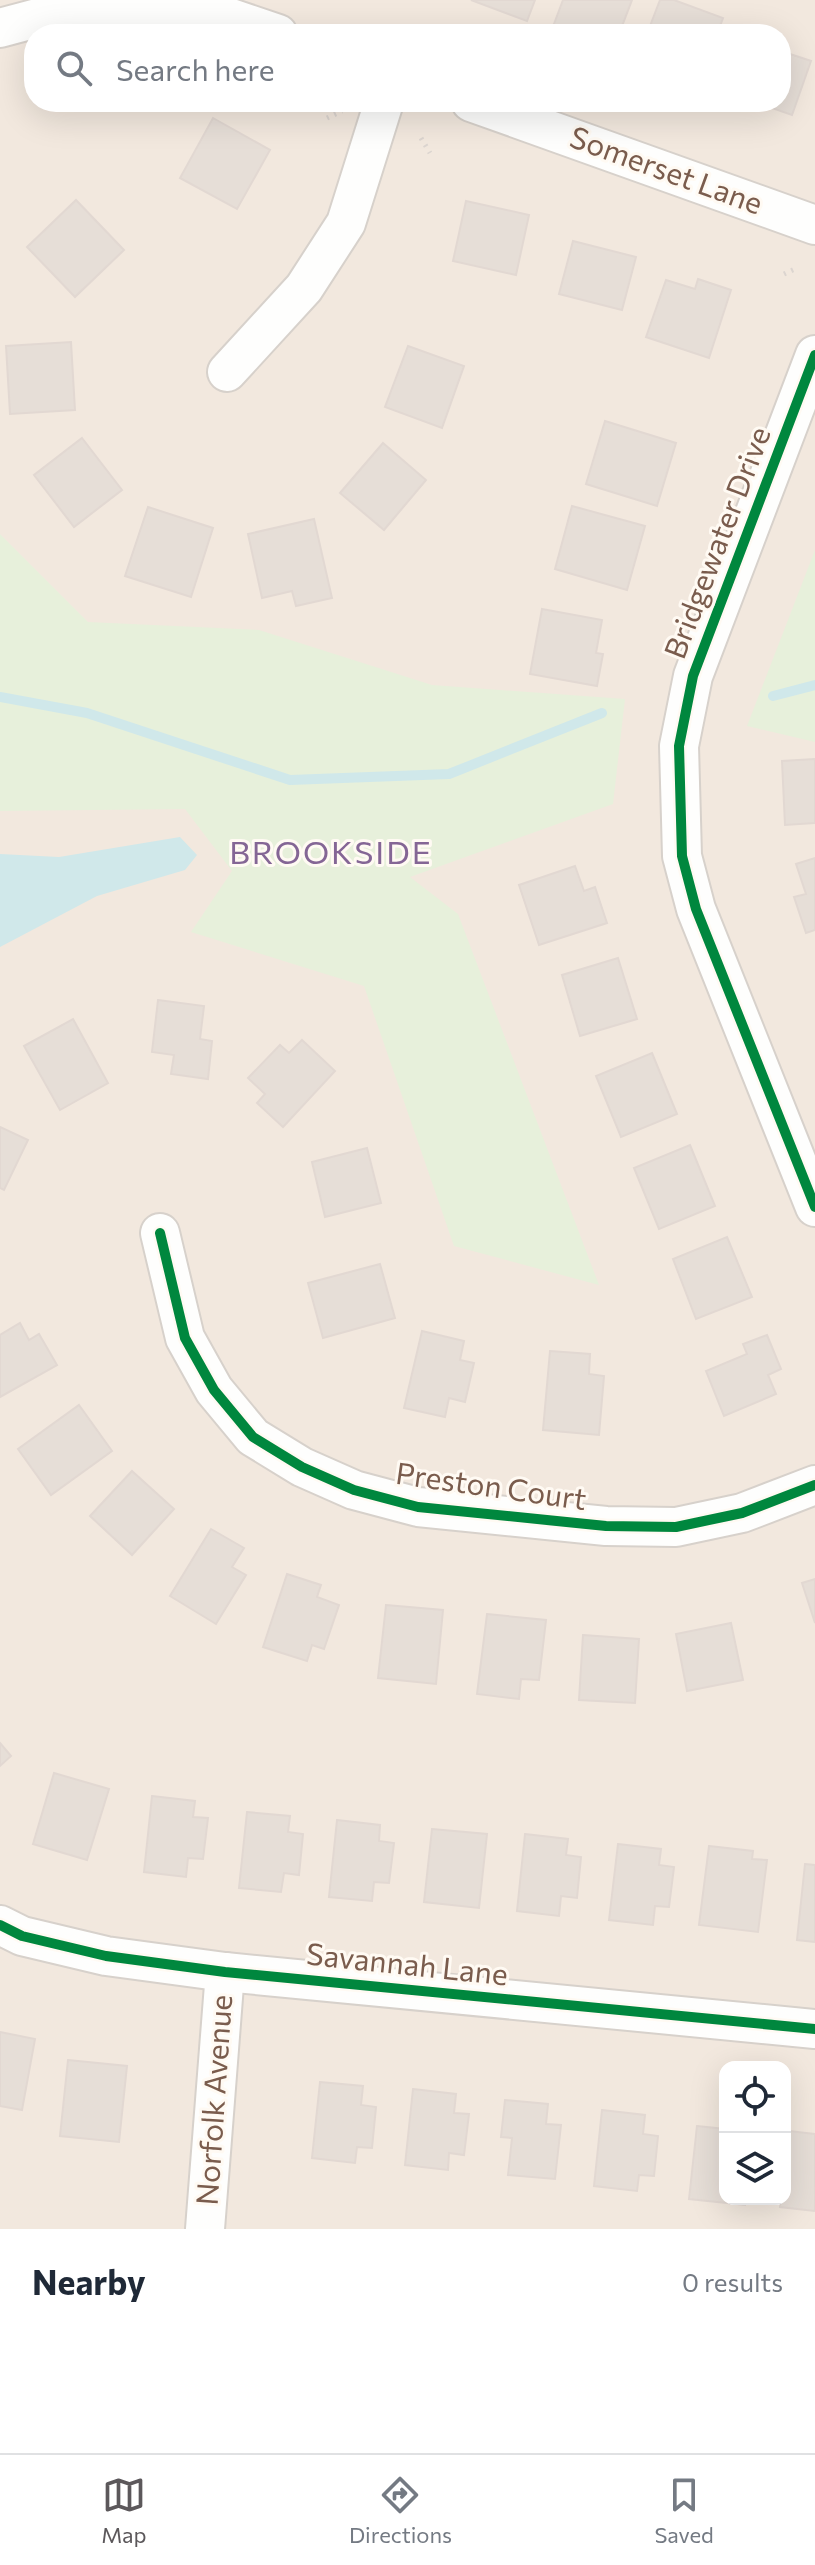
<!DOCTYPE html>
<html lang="en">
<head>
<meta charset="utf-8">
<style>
	:root { --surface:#fff; --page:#f2f2f3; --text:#1f2937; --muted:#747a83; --line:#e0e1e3; --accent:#5c585b }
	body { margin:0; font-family:Commissioner,sans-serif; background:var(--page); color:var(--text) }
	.controls { position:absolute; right:24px; bottom:24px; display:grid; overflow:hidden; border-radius:16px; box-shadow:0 8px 32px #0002 }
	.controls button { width:72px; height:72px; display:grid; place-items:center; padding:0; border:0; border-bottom:2px solid var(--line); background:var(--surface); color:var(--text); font:40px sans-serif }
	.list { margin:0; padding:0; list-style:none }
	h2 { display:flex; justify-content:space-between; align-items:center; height:104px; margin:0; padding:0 32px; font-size:34px }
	h2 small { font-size:26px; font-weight:400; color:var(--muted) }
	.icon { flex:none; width:44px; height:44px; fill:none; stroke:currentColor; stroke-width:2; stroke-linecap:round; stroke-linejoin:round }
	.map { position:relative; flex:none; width:815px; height:2229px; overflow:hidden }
	.search { position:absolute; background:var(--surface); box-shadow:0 8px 32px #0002; left:24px; right:24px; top:24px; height:88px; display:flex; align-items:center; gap:20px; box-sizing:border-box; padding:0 28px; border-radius:32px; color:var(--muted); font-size:30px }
	.sheet { height:224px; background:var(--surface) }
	nav { display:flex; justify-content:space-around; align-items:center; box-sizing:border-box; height:112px; border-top:2px solid var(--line); background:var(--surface); font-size:22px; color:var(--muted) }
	nav a { display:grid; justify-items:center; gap:4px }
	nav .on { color:var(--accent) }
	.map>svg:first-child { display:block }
	.residential { fill:#f2e8de; fill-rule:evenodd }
	.green { fill:#e7f0db }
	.water { fill:#d0e8ea }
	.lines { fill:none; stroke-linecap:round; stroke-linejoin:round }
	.stream { stroke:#d0e8ea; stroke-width:10 }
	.building { fill:#e6ded7; stroke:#e2d8d2; stroke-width:2 }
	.minor-casing { stroke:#d7d1cb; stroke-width:42 }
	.path { stroke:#dcd5d0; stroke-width:5; stroke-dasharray:2 6; stroke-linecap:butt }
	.minor { stroke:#fefefd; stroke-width:38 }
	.cycleway-casing { stroke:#fffaf3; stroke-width:15 }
	.cycleway { stroke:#00873e; stroke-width:10 }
	.labels { text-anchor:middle; stroke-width:6; stroke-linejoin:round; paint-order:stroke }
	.street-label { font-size:30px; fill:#7a5c4d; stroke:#fffaf3 }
	.neighbourhood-label { font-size:32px; letter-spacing:2px; fill:#846695; stroke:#fffaf3 }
</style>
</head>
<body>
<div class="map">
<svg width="815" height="2229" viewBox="0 0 815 2229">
	<rect width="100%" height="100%" fill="#f9f5f0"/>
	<path class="residential" d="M 0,0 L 815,0 L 815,2229 L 0,2229 ZM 34,34 L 781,34 L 781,102 L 34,102 ZM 725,2067 L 785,2067 L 785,2199 L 725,2199 Z"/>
	<g class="green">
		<path d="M 0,534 L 88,622 L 259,630 L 432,685 L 625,699 L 613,804 L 410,877 L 458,914 L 599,1285 L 454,1246 L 364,986 L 191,932 L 232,871 L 185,809 L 0,811 Z"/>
		<path d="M 815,550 L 815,742 L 747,726 Z"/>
	</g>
	<path class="water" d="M 180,837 L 197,855 L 185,870 L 97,896 L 0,947 L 0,854 L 59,857 Z"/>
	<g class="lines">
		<g class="stream">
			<path d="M 773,696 L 815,685"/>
			<path d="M 0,697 L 87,713 L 290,780 L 449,774 L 602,713"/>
		</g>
	</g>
	<g class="building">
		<path d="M 471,0 L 535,0 L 527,21 Z"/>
		<path d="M 563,0 L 632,0 L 619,34 L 555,34 L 551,32 Z"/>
		<path d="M 660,0 L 674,0 L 723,18 L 717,34 L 647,34 Z"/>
		<path d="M 781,51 L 811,61 L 792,115 L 755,102 L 781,102 Z"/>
		<path d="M 213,118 L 270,150 L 237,209 L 180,178 Z"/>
		<path d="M 76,200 L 124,250 L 75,297 L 27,247 Z"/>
		<path d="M 466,201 L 529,215 L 516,275 L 453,261 Z"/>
		<path d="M 573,241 L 636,257 L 622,310 L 559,294 Z"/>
		<path d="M 698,279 L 731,290 L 709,358 L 646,337 L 666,280 L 695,289 Z"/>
		<path d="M 71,342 L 75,410 L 10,414 L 6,346 Z"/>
		<path d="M 408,346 L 464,366 L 442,428 L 385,407 Z"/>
		<path d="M 605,421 L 676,443 L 657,506 L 586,484 Z"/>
		<path d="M 82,438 L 122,490 L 74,527 L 34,475 Z"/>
		<path d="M 383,443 L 426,480 L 384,530 L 340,493 Z"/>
		<path d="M 572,506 L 645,526 L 627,590 L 555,569 Z"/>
		<path d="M 148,507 L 213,528 L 191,597 L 125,576 Z"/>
		<path d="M 314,519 L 332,598 L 296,606 L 292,591 L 262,598 L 248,534 Z"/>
		<path d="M 542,609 L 602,620 L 596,653 L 603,654 L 597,686 L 530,674 Z"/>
		<path d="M 815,759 L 815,823 L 785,825 L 782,761 Z"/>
		<path d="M 815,858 L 815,930 L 806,933 L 794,897 L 806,894 L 796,864 Z"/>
		<path d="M 575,866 L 584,891 L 595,887 L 607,923 L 539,945 L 519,885 Z"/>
		<path d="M 618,958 L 637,1019 L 580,1036 L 562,975 Z"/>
		<path d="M 158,1000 L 204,1006 L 200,1039 L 212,1041 L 208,1079 L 171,1074 L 174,1055 L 152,1052 Z"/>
		<path d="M 73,1019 L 108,1083 L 60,1110 L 24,1046 Z"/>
		<path d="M 302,1040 L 335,1071 L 283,1127 L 257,1103 L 265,1094 L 248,1078 L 280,1045 L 289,1053 Z"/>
		<path d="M 652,1053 L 677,1114 L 621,1137 L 596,1076 Z"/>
		<path d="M 0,1127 L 28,1140 L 4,1190 L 0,1188 Z"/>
		<path d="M 690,1145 L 715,1206 L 659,1229 L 634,1168 Z"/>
		<path d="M 367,1148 L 381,1203 L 325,1217 L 312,1162 Z"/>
		<path d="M 727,1237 L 752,1297 L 696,1319 L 673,1259 Z"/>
		<path d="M 380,1264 L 395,1318 L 323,1338 L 308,1283 Z"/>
		<path d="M 20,1323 L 29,1340 L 39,1334 L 57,1365 L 0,1397 L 0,1335 Z"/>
		<path d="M 422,1331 L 464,1341 L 460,1360 L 474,1363 L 465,1402 L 449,1398 L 445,1417 L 404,1408 Z"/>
		<path d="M 767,1335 L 781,1369 L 768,1375 L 776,1394 L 724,1416 L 706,1371 L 747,1354 L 743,1344 Z"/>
		<path d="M 550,1351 L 590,1354 L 589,1374 L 604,1376 L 599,1435 L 543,1430 Z"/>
		<path d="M 79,1405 L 112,1451 L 51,1495 L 18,1449 Z"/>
		<path d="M 132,1471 L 174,1509 L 132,1555 L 90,1516 Z"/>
		<path d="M 211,1529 L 244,1548 L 232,1567 L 246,1575 L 216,1624 L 170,1596 Z"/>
		<path d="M 287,1574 L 321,1585 L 317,1597 L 339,1605 L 324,1649 L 312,1645 L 307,1661 L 263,1647 Z"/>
		<path d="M 815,1579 L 815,1623 L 802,1583 Z"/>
		<path d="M 386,1605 L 443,1610 L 436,1684 L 378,1678 Z"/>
		<path d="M 487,1614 L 546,1620 L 539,1680 L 521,1679 L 519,1699 L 477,1694 Z"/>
		<path d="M 731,1623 L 743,1680 L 687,1691 L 676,1634 Z"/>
		<path d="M 583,1635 L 639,1639 L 635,1703 L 579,1700 Z"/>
		<path d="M 0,1743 L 11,1756 L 0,1766 Z"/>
		<path d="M 54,1773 L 109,1789 L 87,1860 L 33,1844 Z"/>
		<path d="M 152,1796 L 195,1801 L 193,1817 L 208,1818 L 203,1859 L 188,1858 L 186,1877 L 144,1872 Z"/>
		<path d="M 247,1812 L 290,1816 L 288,1832 L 303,1834 L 299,1875 L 284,1873 L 281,1892 L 239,1888 Z"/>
		<path d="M 337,1820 L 380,1825 L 379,1841 L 394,1843 L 389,1883 L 374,1882 L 372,1901 L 329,1897 Z"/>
		<path d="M 432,1829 L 487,1834 L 479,1908 L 424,1902 Z"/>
		<path d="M 525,1834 L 568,1839 L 566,1855 L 581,1857 L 577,1898 L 561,1896 L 559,1916 L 517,1911 Z"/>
		<path d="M 618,1844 L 661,1849 L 659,1865 L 674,1867 L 669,1907 L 655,1906 L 653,1925 L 609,1920 Z"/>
		<path d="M 709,1846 L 753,1851 L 752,1859 L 767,1860 L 758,1932 L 699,1925 Z"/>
		<path d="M 805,1864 L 815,1865 L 815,1942 L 797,1940 Z"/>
		<path d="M 0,2032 L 35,2039 L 22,2110 L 0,2106 Z"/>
		<path d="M 68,2060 L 127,2066 L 119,2142 L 60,2136 Z"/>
		<path d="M 320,2082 L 363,2086 L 361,2105 L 376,2107 L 372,2148 L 357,2147 L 355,2163 L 312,2158 Z"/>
		<path d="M 413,2089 L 456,2094 L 454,2113 L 469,2114 L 464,2155 L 449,2153 L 448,2170 L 405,2165 Z"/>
		<path d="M 505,2100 L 548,2104 L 546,2124 L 561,2125 L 555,2179 L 508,2175 L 512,2138 L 501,2137 Z"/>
		<path d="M 602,2110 L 645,2115 L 643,2134 L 658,2136 L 654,2176 L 639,2175 L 637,2191 L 594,2186 Z"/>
		<path d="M 697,2126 L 725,2129 L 725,2199 L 745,2199 L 745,2205 L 689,2199 Z"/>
		<path d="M 789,2131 L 815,2134 L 815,2211 L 780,2207 L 781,2199 L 785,2199 L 785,2165 Z"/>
	</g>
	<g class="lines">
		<defs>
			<g id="minor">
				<path d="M 0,28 L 56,13 L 141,5 L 222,15 L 278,34"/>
				<path d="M 471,102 L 815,225"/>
				<path d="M 815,355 L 693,676 L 679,746 L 682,856 L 696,909 L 815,1207"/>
				<path d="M 227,372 L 304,288 L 346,223 L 384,102"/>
				<path d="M 160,1233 L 185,1338 L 214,1390 L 253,1437 L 302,1467 L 354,1490 L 418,1507 L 606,1526 L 676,1527 L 742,1513 L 815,1485"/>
				<path d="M 0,1925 L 22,1936 L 106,1956 L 225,1972 L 815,2029"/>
				<path d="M 205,2229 L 225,1972"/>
			</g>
		</defs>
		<use href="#minor" class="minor-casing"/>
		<g class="path">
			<path d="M 327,118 L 342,111"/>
			<path d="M 421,138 L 430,153"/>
			<path d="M 784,274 L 797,268"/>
		</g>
		<use href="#minor" class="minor"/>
		<defs>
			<g id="cycleway">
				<path d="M 815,355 L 693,676 L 679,746 L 682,856 L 696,909 L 815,1207"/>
				<path d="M 160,1233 L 185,1338 L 214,1390 L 253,1437 L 302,1467 L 354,1490 L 418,1507 L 606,1526 L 676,1527 L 742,1513 L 815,1485"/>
				<path d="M 0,1925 L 22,1936 L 106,1956 L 225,1972 L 815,2029"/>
			</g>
		</defs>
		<use href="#cycleway" class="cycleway-casing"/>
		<use href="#cycleway" class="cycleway"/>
	</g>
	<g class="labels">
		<g class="street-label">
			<text transform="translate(666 171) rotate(20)" y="10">Somerset Lane</text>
			<text transform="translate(718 543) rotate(-69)" y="10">Bridgewater Drive</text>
			<text transform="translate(491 1487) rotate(8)" y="10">Preston Court</text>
			<text transform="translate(407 1965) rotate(6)" y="10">Savannah Lane</text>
			<text transform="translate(215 2100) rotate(-86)" y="10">Norfolk Avenue</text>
		</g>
		<g class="neighbourhood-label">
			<text x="331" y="864">BROOKSIDE</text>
		</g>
	</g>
</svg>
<div class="controls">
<button><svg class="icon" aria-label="locate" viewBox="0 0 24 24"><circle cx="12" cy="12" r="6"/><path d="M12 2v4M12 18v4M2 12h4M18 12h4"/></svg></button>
<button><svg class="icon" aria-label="layers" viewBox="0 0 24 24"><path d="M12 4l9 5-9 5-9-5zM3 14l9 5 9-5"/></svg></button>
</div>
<div class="search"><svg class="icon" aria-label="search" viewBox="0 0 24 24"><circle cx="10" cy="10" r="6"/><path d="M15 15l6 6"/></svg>Search here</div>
</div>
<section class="sheet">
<h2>Nearby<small>0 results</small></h2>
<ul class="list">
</ul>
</section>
<nav>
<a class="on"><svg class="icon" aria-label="map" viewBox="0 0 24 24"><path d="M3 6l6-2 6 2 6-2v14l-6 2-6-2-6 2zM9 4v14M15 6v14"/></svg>Map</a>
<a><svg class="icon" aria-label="directions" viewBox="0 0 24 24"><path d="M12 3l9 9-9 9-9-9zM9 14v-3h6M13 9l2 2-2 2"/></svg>Directions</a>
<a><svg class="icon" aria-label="saved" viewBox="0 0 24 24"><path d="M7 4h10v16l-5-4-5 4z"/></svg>Saved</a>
</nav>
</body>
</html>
